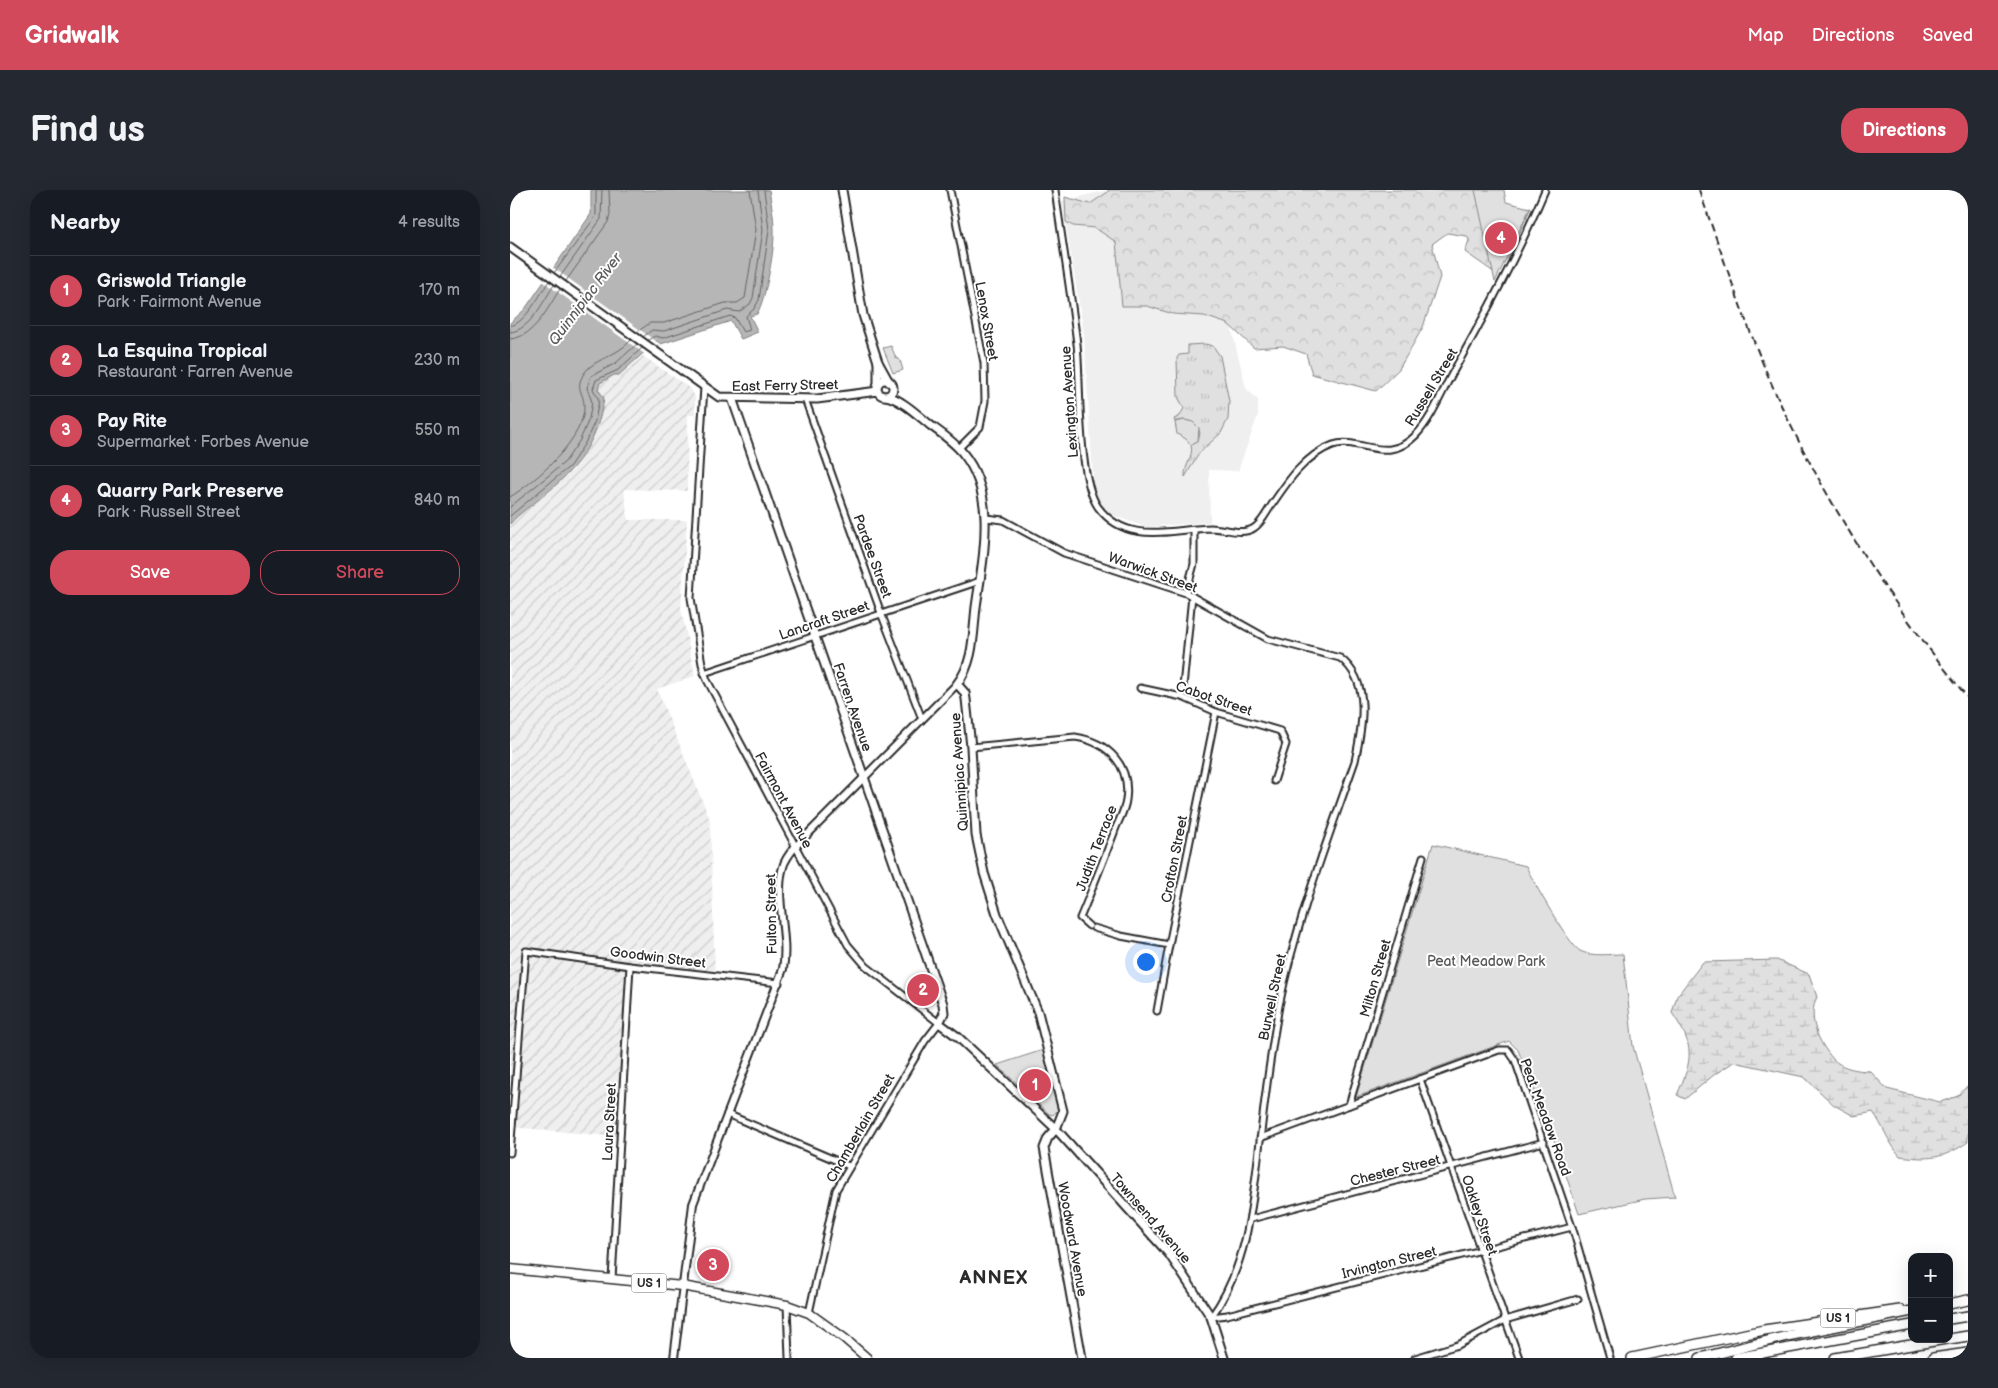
<!DOCTYPE html>
<html lang="en">
<head>
<meta charset="utf-8">
<style>
	:root { --surface:#171b24; --page:#242831; --text:#f1f3f6; --muted:#9ea1a6; --line:#363941; --accent:#d1495b }
	body { margin:0; font-family:"Balsamiq Sans",sans-serif; background:var(--page); color:var(--text) }
	.controls { position:absolute; right:15px; bottom:15px; display:grid; overflow:hidden; border-radius:10px; box-shadow:0 5px 20px #0002 }
	.controls button { width:45px; height:45px; display:grid; place-items:center; padding:0; border:0; border-bottom:1px solid var(--line); background:var(--surface); color:var(--text); font:25px sans-serif }
	.you { position:absolute; left:635px; top:771px; width:18px; height:18px; margin:-12px; border:4px solid #fff; border-radius:50%; background:#1a73e8; box-shadow:0 0 0 8px #1a73e833 }
	.badge { display:grid; place-items:center; width:32px; height:32px; border-radius:50%; background:var(--accent); color:#fff; font-size:16px; font-weight:700 }
	.pin { position:absolute; translate:-50% -50%; border:2px solid #fff; box-shadow:0 1px 5px #0006 }
	.list { margin:0; padding:0; list-style:none }
	h2 { display:flex; justify-content:space-between; align-items:center; height:65px; margin:0; padding:0 20px; font-size:21px }
	h2 small { font-size:16px; font-weight:400; color:var(--muted) }
	.list li { display:grid; grid-template-columns:32px 1fr auto; gap:15px; align-items:center; box-sizing:border-box; height:70px; padding:0 20px; border-top:1px solid var(--line) }
	.list b { display:block; font-size:19px; white-space:nowrap }
	.list p { margin:0; font-size:16px; white-space:nowrap; color:var(--muted) }
	.list em { font-size:16px; font-style:normal; color:var(--muted) }
	.actions { display:flex; gap:10px; padding:15px 20px }
	.actions a { flex:1; padding:11px 0; border:1px solid var(--accent); border-radius:20px; text-align:center; font-size:18px; color:var(--accent) }
	.actions .main { background:var(--accent); color:#fff }
	.map { position:relative; flex:none; width:1458px; height:1168px; overflow:hidden; border-radius:20px }
	header { display:flex; align-items:center; gap:30px; box-sizing:border-box; height:70px; padding:0 25px; background:var(--accent); color:#fff }
	header strong { font-size:24px }
	nav { display:flex; gap:28px; margin-inline-start:auto; font-size:18px }
	.intro { display:flex; align-items:center; justify-content:space-between; box-sizing:border-box; height:120px; padding:0 30px }
	h1 { margin:0; font-size:35px }
	.button { padding:12px 22px; border-radius:20px; background:var(--accent); color:#fff; font-size:18px; font-weight:700 }
	main { display:flex; gap:30px; padding:0 30px }
	aside { flex:1; background:var(--surface); border-radius:20px; box-shadow:0 5px 20px #0002 }
	.map>svg:first-child { display:block }
	.built { fill:#efefef }
	.industrial { fill:url(#industrial-furrows) }
	.grass { fill:url(#grass-tufts); stroke:#868686 }
	.forest { fill:url(#forest-crowns); stroke:#868686 }
	.wetland { fill:url(#wetland-marsh); stroke:#868686 }
	.park { fill:#e0e0e0; stroke:#868686 }
	.water { fill:#b6b6b6; stroke:#7e7e7e }
	.pier { fill:#fff }
	.lines { fill:none; stroke-linecap:round; stroke-linejoin:round }
	.shore { stroke:#636363; stroke-width:1 }
	.minor-casing { stroke:#2b2b2b; stroke-width:9 }
	.tertiary-casing { stroke:#2b2b2b; stroke-width:10 }
	.secondary-casing { stroke:#2b2b2b; stroke-width:11 }
	.primary-casing { stroke:#2b2b2b; stroke-width:11 }
	.trunk-casing { stroke:#2b2b2b; stroke-width:12 }
	.motorway-casing { stroke:#2b2b2b; stroke-width:12 }
	.minor { stroke:#fff; stroke-width:5 }
	.tertiary { stroke:#fff; stroke-width:6 }
	.secondary { stroke:#fff; stroke-width:7 }
	.primary { stroke:#fff; stroke-width:8 }
	.trunk { stroke:#fff; stroke-width:9 }
	.motorway { stroke:#fff; stroke-width:9 }
	.rail { stroke:#2b2b2b; stroke-width:2; stroke-dasharray:8 4; stroke-linecap:butt }
	.labels { text-anchor:middle; stroke-width:4; stroke-linejoin:round; paint-order:stroke }
	.shield { fill:#fff; stroke:#6b6b6b; stroke-width:1 }
	.shield-label { font-size:12px; font-weight:bold; fill:#2b2b2b }
	.street-label { font-size:14px; fill:#2b2b2b; stroke:#fff }
	.park-label { font-size:14px; fill:#585858; stroke:#fff }
	.water-label { font-size:15px; font-style:italic; fill:#5c5c5c; stroke:#fff }
	.district-label { font-size:19px; font-weight:bold; letter-spacing:1px; fill:#2b2b2b; stroke:#fff }
</style>
</head>
<body>
<header>
<strong>Gridwalk</strong>
<nav><a>Map</a><a>Directions</a><a>Saved</a></nav>
</header>
<div class="intro"><h1>Find us</h1><a class="button">Directions</a></div>
<main>
<aside>
<h2>Nearby<small>4 results</small></h2>
<ul class="list">
<li><span class="badge">1</span><div><b>Griswold Triangle</b><p>Park · Fairmont Avenue</p></div><em>170 m</em></li>
<li><span class="badge">2</span><div><b>La Esquina Tropical</b><p>Restaurant · Farren Avenue</p></div><em>230 m</em></li>
<li><span class="badge">3</span><div><b>Pay Rite</b><p>Supermarket · Forbes Avenue</p></div><em>550 m</em></li>
<li><span class="badge">4</span><div><b>Quarry Park Preserve</b><p>Park · Russell Street</p></div><em>840 m</em></li>
</ul>
<div class="actions"><a class="main">Save</a><a>Share</a></div>
</aside>
<div class="map">
<svg width="1458" height="1168" viewBox="0 0 1458 1168">
	<defs>
		<pattern id="industrial-furrows" width="10" height="10" patternUnits="userSpaceOnUse" patternTransform="scale(1.25)"><rect width="10" height="10" fill="#efefef"/><path d="M-1 1l2-2M0 10L10 0M9 11l2-2" fill="none" stroke="#cdcdcd"/></pattern>
		<pattern id="grass-tufts" width="24" height="20" patternUnits="userSpaceOnUse" patternTransform="scale(1.25)"><rect width="24" height="20" fill="#e0e0e0"/><path d="M3 7l-1-3M5 7V3M7 7l1-3M15 17l-1-3M17 17v-4M19 17l1-3" fill="none" stroke="#c0c0c0"/></pattern>
		<pattern id="forest-crowns" width="20" height="18" patternUnits="userSpaceOnUse" patternTransform="scale(1.25)"><rect width="20" height="18" fill="#e0e0e0"/><path d="M2 6a3 3 0 1 1 6 0M12 15a3 3 0 1 1 6 0" fill="none" stroke="#c0c0c0"/></pattern>
		<pattern id="wetland-marsh" width="20" height="14" patternUnits="userSpaceOnUse" patternTransform="scale(1.25)"><rect width="20" height="14" fill="#e0e0e0"/><path d="M1 5h8M5 5V1M11 12h8M15 12V8" fill="none" stroke="#c0c0c0"/></pattern>
	</defs>
	<rect width="100%" height="100%" fill="#fff"/>
	<filter id="ink" filterUnits="userSpaceOnUse"><feTurbulence type="fractalNoise" baseFrequency=".02" numOctaves="2"/><feDisplacementMap in="SourceGraphic" scale="10" xChannelSelector="R" yChannelSelector="G"/><feConvolveMatrix kernelMatrix="1 2 1 2 8 2 1 2 1" color-interpolation-filters="sRGB"/></filter>
	<g filter="url(#ink)">
		<path class="built" d="M 598,0 L 719,0 L 718,124 L 736,198 L 748,210 L 748,225 L 728,281 L 699,280 L 700,332 L 635,337 L 602,325 L 591,314 L 584,302 L 574,144 L 552,11 Z"/>
		<path class="industrial" d="M 133,166 L 181,199 L 185,207 L 185,225 L 178,225 L 177,301 L 114,299 L 118,330 L 177,330 L 171,418 L 185,486 L 147,499 L 200,630 L 205,785 L 120,777 L 109,947 L 2,937 L 0,963 L 0,334 L 9,323 L 31,308 L 64,279 L 80,255 L 90,232 L 87,199 L 90,193 L 104,185 L 110,185 Z"/>
		<path class="grass" d="M 695,154 L 703,156 L 710,166 L 719,211 L 718,229 L 711,243 L 690,262 L 675,287 C 674,275 684,267 681,255 C 701,245 683,224 665,232 L 664,229 L 670,226 L 674,218 L 668,207 L 667,168 L 669,165 L 678,164 L 678,155 Z"/>
		<path class="forest" d="M 598,0 L 979,0 L 988,23 L 1021,17 L 1000,65 L 985,83 L 955,62 L 959,50 L 957,46 L 937,43 L 922,54 L 930,87 L 913,137 L 889,179 L 866,201 L 802,184 L 796,164 L 773,156 L 744,158 L 718,134 L 694,126 L 663,124 L 637,116 L 612,116 L 606,52 L 585,38 L 563,36 L 556,32 L 555,7 L 580,14 L 598,2 Z"/>
		<path class="wetland" d="M 1267,770 L 1299,784 L 1307,807 C 1297,827 1308,852 1323,869 C 1331,878 1348,881 1360,881 L 1377,899 L 1430,912 L 1448,906 L 1458,895 L 1458,952 C 1433,969 1419,970 1390,966 C 1378,952 1373,936 1363,922 L 1344,926 L 1324,915 L 1294,887 L 1224,872 L 1205,884 L 1175,909 L 1167,905 C 1183,869 1185,856 1162,823 L 1167,806 L 1193,772 Z"/>
		<g class="park">
			<path d="M 965,0 L 994,0 L 996,12 L 1020,18 L 985,92 Z"/>
			<path d="M 381,156 L 386,168 L 390,170 L 393,180 L 383,183 L 373,158 Z"/>
			<path d="M 675,230 L 683,232 L 689,238 L 688,250 L 681,255 L 676,249 L 667,244 L 665,232 Z"/>
			<path d="M 923,654 L 1016,676 C 1022,690 1059,755 1070,761 C 1082,767 1100,764 1113,764 L 1123,856 L 1165,1007 L 1135,1009 L 1069,1024 L 1041,941 L 1008,860 L 999,851 L 846,907 Z"/>
			<path d="M 533,860 L 549,919 L 543,925 L 539,924 L 487,875 Z"/>
		</g>
		<path class="water" d="M 81,0 L 259,0 C 261,13 264,26 264,39 C 265,58 256,108 247,124 L 240,126 L 248,142 L 231,149 L 221,131 L 151,154 L 147,151 L 109,185 L 104,185 L 90,193 L 88,199 L 94,208 C 87,254 67,278 32,307 C 21,316 9,323 0,334 L 0,133 L 15,119 L 81,24 Z"/>
		<path class="pier" d="M 41,76 L 147,152 L 136,165 L 31,90 Z"/>
		<g class="lines">
			<g class="shore">
				<path d="M 44,83 L 86,26 L 86,0"/>
				<path d="M 50,87 L 91,29 L 92,0"/>
				<path d="M 56,91 L 98,32 L 100,24 L 99,0"/>
				<path d="M 0,136 C 15,134 31,103 39,91"/>
				<path d="M 0,142 C 20,141 34,110 44,95"/>
				<path d="M 127,142 L 140,133 L 154,133 L 215,113 L 227,113 L 235,108 L 246,40 L 240,0"/>
				<path d="M 133,147 L 142,140 L 154,141 L 217,120 L 229,122 L 240,114 L 243,108 L 253,40 L 248,0"/>
				<path d="M 0,149 C 24,148 39,116 50,99"/>
				<path d="M 138,150 L 145,146 L 153,148 L 220,126 L 225,128 L 233,142 L 240,140 L 236,126 L 244,119 L 249,110 L 259,40 L 254,0"/>
				<path d="M 0,307 C 25,292 77,247 74,214 C 73,201 64,198 75,182 C 84,169 108,166 121,150"/>
				<path d="M 0,317 L 55,272 L 70,250 L 79,229 L 82,212 L 77,198 L 81,186 L 106,173 L 127,154"/>
				<path d="M 0,326 L 60,276 L 75,253 L 85,231 L 89,210 L 83,199 L 86,190 L 108,180 L 132,158"/>
			</g>
			<defs>
				<g id="minor">
					<path d="M 440,0 L 474,173 L 475,211 L 470,237 L 449,258"/>
					<path d="M 545,0 C 552,51 561,103 567,154 C 571,194 567,287 588,317 C 617,356 661,339 701,338 C 714,338 732,346 744,338 C 752,333 756,323 761,316 C 777,292 795,265 823,255 C 850,246 876,276 906,245 C 922,228 932,202 943,182 C 977,122 1008,64 1035,0"/>
					<path d="M 194,197 L 181,408 L 192,474 L 197,490 L 338,755 L 356,776 L 429,833 L 415,851 L 326,1000 L 299,1123"/>
					<path d="M 295,209 L 371,423 L 412,529"/>
					<path d="M 476,328 L 493,330 L 554,363 L 676,403 L 758,449 L 830,468 C 862,492 852,538 845,571 C 817,652 786,732 769,816 C 761,861 755,906 750,951 C 743,1010 738,1077 701,1127"/>
					<path d="M 676,403 L 684,374 L 684,340"/>
					<path d="M 194,483 L 470,391"/>
					<path d="M 630,498 L 672,507 L 706,522 L 770,541 L 776,554 L 764,591"/>
					<path d="M 672,507 L 682,406"/>
					<path d="M 461,557 L 565,547 C 598,552 621,575 616,610 C 615,621 607,633 604,643 C 593,671 582,700 570,728 L 579,736"/>
					<path d="M 584,738 L 611,746 L 659,755"/>
					<path d="M 647,821 L 659,755 L 706,522"/>
					<path d="M 910,889 L 1009,1168"/>
					<path d="M 839,915 L 913,667"/>
					<path d="M 217,924 L 339,976"/>
					<path d="M 750,948 L 989,860 L 998,860 L 1005,870 L 1064,1043 L 1100,1168"/>
					<path d="M 0,963 L 16,761 L 120,776 L 269,793"/>
					<path d="M 741,1029 L 1034,952"/>
					<path d="M 102,1089 L 120,776"/>
					<path d="M 277,1115 L 279,1168"/>
					<path d="M 701,1127 L 717,1125 L 1062,1037"/>
					<path d="M 905,1168 L 948,1155 L 995,1130 L 1068,1109"/>
				</g>
				<path id="tertiary" d="M 164,1168 L 183,1014 L 273,779 C 279,747 264,706 273,677 C 275,669 280,663 285,657 L 447,494"/>
				<g id="secondary">
					<path d="M 332,0 L 353,125 L 368,172 L 379,192"/>
					<path d="M 0,57 L 209,207 L 307,209 L 368,201"/>
					<path d="M 368,172 L 368,194"/>
					<circle cx="375" cy="198" r="8"/>
					<path d="M 376,206 C 390,208 409,226 420,235 C 431,243 443,251 452,262 C 488,305 473,367 466,417 C 463,443 464,473 447,494 L 455,503 L 456,509 L 461,557 L 466,645 L 474,683 L 487,724 L 528,822 L 553,921 L 546,939 L 538,948 L 534,958 L 572,1168"/>
					<path d="M 222,208 L 433,814 L 434,823 L 429,833 L 448,847 L 546,939 L 659,1064 L 701,1127 L 714,1168"/>
				</g>
				<path id="primary" d="M 0,1079 L 172,1096 L 277,1115 L 299,1123 L 334,1148 L 357,1168"/>
				<g id="trunk">
					<path d="M 1122,1168 L 1254,1140 L 1390,1120"/>
					<path d="M 1423,1168 L 1458,1163"/>
				</g>
				<g id="motorway">
					<path d="M 1439,1114 L 1458,1110"/>
					<path d="M 1439,1129 L 1458,1126"/>
					<path d="M 1439,1149 L 1458,1146"/>
					<path d="M 1190,1168 L 1277,1146 L 1402,1121"/>
					<path d="M 1226,1168 L 1402,1135"/>
					<path d="M 1325,1168 L 1436,1149"/>
				</g>
			</defs>
			<use href="#minor" class="minor-casing"/>
			<use href="#tertiary" class="tertiary-casing"/>
			<use href="#secondary" class="secondary-casing"/>
			<use href="#primary" class="primary-casing"/>
			<use href="#trunk" class="trunk-casing"/>
			<use href="#motorway" class="motorway-casing"/>
			<use href="#minor" class="minor"/>
			<use href="#tertiary" class="tertiary"/>
			<use href="#secondary" class="secondary"/>
			<use href="#primary" class="primary"/>
			<use href="#trunk" class="trunk"/>
			<use href="#motorway" class="motorway"/>
			<path class="rail" d="M 1189,0 C 1215,72 1239,146 1271,215 C 1321,321 1384,418 1458,508"/>
		</g>
	</g>
	<g class="labels">
		<g class="shield">
			<rect x="121.5" y="1083.5" width="35" height="19" rx="4"/>
			<rect x="1310.5" y="1118.5" width="35" height="19" rx="4"/>
		</g>
		<g class="shield-label">
			<text x="139" y="1097">US 1</text>
			<text x="1328" y="1132">US 1</text>
		</g>
		<g class="street-label">
			<text transform="translate(477 131) rotate(80)" y="5">Lenox Street</text>
			<text transform="translate(275 195) rotate(-1)" y="5">East Ferry Street</text>
			<text transform="translate(921 197) rotate(-59)" y="5">Russell Street</text>
			<text transform="translate(559 212) rotate(-94)" y="5">Lexington Avenue</text>
			<text transform="translate(363 366) rotate(70)" y="5">Pardee Street</text>
			<text transform="translate(643 382) rotate(20)" y="5">Warwick Street</text>
			<text transform="translate(314 430) rotate(-19)" y="5">Lancraft Street</text>
			<text transform="translate(704 508) rotate(19)" y="5">Cabot Street</text>
			<text transform="translate(343 517) rotate(71)" y="5">Farren Avenue</text>
			<text transform="translate(449 582) rotate(-94)" y="5">Quinnipiac Avenue</text>
			<text transform="translate(274 610) rotate(62)" y="5">Fairmont Avenue</text>
			<text transform="translate(586 658) rotate(-69)" y="5">Judith Terrace</text>
			<text transform="translate(664 669) rotate(-79)" y="5">Crofton Street</text>
			<text transform="translate(261 724) rotate(-91)" y="5">Fulton Street</text>
			<text transform="translate(148 767) rotate(7)" y="5">Goodwin Street</text>
			<text transform="translate(865 788) rotate(-74)" y="5">Milton Street</text>
			<text transform="translate(762 807) rotate(-78)" y="5">Burwell Street</text>
			<text transform="translate(1036 927) rotate(70)" y="5">Peat Meadow Road</text>
			<text transform="translate(99 932) rotate(-87)" y="5">Laura Street</text>
			<text transform="translate(350 938) rotate(-60)" y="5">Chamberlain Street</text>
			<text transform="translate(885 980) rotate(-14)" y="5">Chester Street</text>
			<text transform="translate(970 1025) rotate(71)" y="5">Oakley Street</text>
			<text transform="translate(641 1028) rotate(49)" y="5">Townsend Avenue</text>
			<text transform="translate(563 1049) rotate(80)" y="5">Woodward Avenue</text>
			<text transform="translate(879 1072) rotate(-14)" y="5">Irvington Street</text>
		</g>
		<g class="park-label">
			<text x="976" y="776">Peat Meadow Park</text>
		</g>
		<g class="water-label">
			<text transform="translate(75 109) rotate(-53)" y="5">Quinnipiac River</text>
		</g>
		<g class="district-label">
			<text x="484" y="1094">ANNEX</text>
		</g>
	</g>
</svg>
<div class="controls">
<button>+</button>
<button>−</button>
</div>
<div class="you"></div>
<div class="pin badge" style="left:525px;top:895px">1</div>
<div class="pin badge" style="left:413px;top:800px">2</div>
<div class="pin badge" style="left:203px;top:1075px">3</div>
<div class="pin badge" style="left:991px;top:48px">4</div>
</div>
</main>
</body>
</html>
